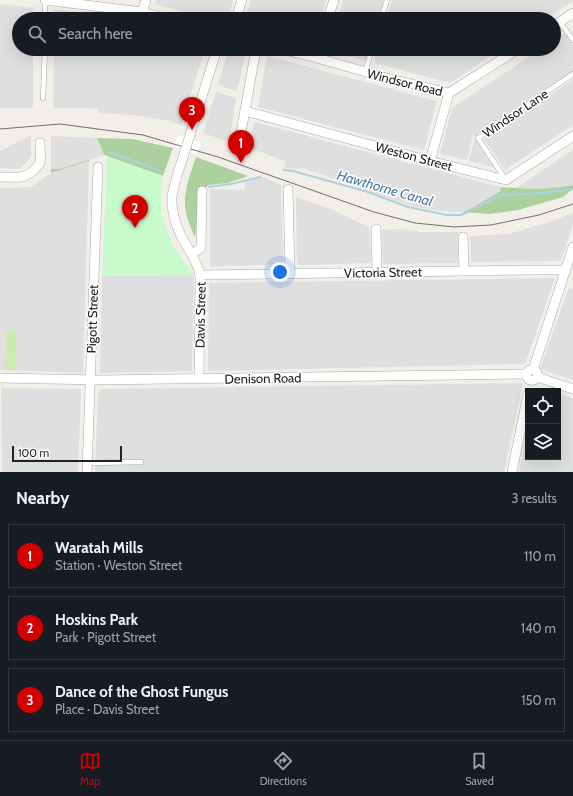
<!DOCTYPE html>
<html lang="en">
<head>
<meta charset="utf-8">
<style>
	:root { --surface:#171b24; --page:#242831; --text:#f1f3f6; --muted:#9ea1a6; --line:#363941; --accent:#d40000 }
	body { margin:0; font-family:Cabin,sans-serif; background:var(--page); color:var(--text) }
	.controls { position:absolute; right:12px; bottom:12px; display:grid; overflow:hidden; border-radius:0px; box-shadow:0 4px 16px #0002 }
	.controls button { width:36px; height:36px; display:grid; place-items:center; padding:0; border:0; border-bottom:1px solid var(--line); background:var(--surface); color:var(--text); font:20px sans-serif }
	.scale { position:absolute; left:12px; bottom:10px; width:110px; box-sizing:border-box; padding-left:4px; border:2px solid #222; border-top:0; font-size:11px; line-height:14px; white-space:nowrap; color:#222; -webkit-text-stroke:3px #fff; paint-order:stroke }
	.you { position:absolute; left:280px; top:272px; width:14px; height:14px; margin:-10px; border:3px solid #fff; border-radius:50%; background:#1a73e8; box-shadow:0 0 0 6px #1a73e833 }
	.badge { display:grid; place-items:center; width:26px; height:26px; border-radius:50%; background:var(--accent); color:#fff; font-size:13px; font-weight:700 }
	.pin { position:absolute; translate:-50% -33px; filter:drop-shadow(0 1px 2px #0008) }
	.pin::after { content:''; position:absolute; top:21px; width:14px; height:12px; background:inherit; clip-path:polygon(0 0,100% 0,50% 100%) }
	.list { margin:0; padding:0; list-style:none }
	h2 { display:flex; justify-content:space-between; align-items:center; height:52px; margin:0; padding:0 16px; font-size:17px }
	h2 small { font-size:13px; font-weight:400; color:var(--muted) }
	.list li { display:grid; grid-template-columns:26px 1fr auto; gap:12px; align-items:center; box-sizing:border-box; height:64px; margin:0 8px 8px; padding:0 8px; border:1px solid var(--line); border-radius:0px }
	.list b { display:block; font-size:15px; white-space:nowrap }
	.list p { margin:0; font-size:13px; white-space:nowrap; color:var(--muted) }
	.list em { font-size:13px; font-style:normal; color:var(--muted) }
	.icon { flex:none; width:22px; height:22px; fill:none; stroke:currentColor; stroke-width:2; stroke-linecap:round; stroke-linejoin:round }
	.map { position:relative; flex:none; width:573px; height:472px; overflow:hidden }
	.search { position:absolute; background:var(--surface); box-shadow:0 4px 16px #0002; left:12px; right:12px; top:12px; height:44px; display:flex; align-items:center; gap:10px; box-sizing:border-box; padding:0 14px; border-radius:22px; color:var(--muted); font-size:15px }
	.sheet { height:268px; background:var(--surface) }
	nav { display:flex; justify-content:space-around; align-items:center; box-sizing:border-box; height:56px; border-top:1px solid var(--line); background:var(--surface); font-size:11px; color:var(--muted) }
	nav a { display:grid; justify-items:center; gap:2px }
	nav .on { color:var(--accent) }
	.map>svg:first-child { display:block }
	.residential { fill:#e0dfdf }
	.grass { fill:#cdebb0 }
	.forest { fill:#add19e }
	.park { fill:#c8facc }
	.pier { fill:#fff }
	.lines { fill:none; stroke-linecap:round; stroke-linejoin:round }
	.stream { stroke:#aad3df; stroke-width:2 }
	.service-casing { stroke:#a9a9a9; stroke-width:5.5 }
	.minor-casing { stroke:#a9a9a9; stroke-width:10 }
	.service { stroke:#fff; stroke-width:4.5 }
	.minor { stroke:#fff; stroke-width:9 }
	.tram { stroke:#707070; stroke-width:1 }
	.minor-bridge-casing { stroke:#a9a9a9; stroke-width:10; stroke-linecap:butt }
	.minor-bridge { stroke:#fff; stroke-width:9 }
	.labels { text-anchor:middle; stroke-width:3; stroke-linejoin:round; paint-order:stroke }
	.street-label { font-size:13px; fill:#222; stroke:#fff }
	.water-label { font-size:14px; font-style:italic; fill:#4a7aab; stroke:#fff }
</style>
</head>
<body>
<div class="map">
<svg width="573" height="472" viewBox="0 0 573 472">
	<rect width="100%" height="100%" fill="#f2efe9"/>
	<g class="residential">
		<path d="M 156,0 L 233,0 L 228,19 L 210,19 L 155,4 Z"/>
		<path d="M 251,0 L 326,0 L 321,19 L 245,19 Z"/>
		<path d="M 343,0 L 384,0 L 379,19 L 338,19 Z"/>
		<path d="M 392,0 L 573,0 L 573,1 L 546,19 L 386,19 Z"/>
		<path d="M 0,4 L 33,8 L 33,19 L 19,19 L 19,49 L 33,49 L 33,106 L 32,108 L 0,108 Z"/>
		<path d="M 54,9 L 122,18 L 126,19 L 54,19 Z"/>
		<path d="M 565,33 L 573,45 L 573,71 L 475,136 L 473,135 L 467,160 L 440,154 L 452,108 L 541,49 L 554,49 L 554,40 Z"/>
		<path d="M 54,49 L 205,49 L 181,125 L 165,120 L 133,115 L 98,113 L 98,109 L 79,108 L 53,108 Z"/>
		<path d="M 229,49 L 239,49 L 246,51 L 237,91 L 218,85 Z"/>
		<path d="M 329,49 L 371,49 L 367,61 L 329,51 Z"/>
		<path d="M 378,49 L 501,49 L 450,83 L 374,63 Z"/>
		<path d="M 267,56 L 437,101 L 424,150 L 258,107 Z"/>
		<path d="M 573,79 L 573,125 L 505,170 L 484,139 Z"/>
		<path d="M 216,92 L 236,98 L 230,137 L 226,141 L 203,133 Z"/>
		<path d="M 254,122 L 500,187 L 502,191 L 472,208 L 463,212 L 451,212 L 414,207 L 300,167 L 299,169 L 285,168 L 285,161 L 249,148 Z"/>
		<path d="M 31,135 L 31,157 L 20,169 L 0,168 L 0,151 Z"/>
		<path d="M 51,136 L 97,138 L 104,155 L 89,160 L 60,169 L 51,169 Z"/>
		<path d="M 475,138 L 496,168 L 469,161 Z"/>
		<path d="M 573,150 L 573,185 L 560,188 L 516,188 Z"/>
		<path d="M 89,161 L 83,372 L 82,373 L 0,370 L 0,188 L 31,187 L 51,173 Z"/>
		<path d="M 263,177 L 281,185 L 283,264 L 210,267 L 210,189 L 244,190 L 245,182 Z"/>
		<path d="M 296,197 L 333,210 L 369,227 L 371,263 L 300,265 L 297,263 Z"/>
		<path d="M 573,213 L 573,225 L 561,261 L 471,262 L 470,236 L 509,234 L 552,221 Z"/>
		<path d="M 402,229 L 420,232 L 458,232 L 458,263 L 383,264 L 382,230 Z"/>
		<path d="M 194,275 L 192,371 L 100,373 L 102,276 Z"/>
		<path d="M 555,278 L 525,364 L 208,371 L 209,283 Z"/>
		<path d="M 569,287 L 573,289 L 573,380 L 540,369 Z"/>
		<path d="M 523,383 L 504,472 L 95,472 L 98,393 L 102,389 Z"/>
		<path d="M 1,388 L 81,389 L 78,472 L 2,472 Z"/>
		<path d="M 558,393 L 573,398 L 573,472 L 519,472 L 528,428 L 528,457 L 558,457 Z"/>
	</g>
	<path class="grass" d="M 6,330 L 16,330 L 15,370 L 5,370 Z"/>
	<g class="forest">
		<path d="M 97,138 L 132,139 L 173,148 L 163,176 L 104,155 Z"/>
		<path d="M 196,157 L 248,176 L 228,183 L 209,185 L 199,192 L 195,238 C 192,230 188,222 186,213 C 182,194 190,175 196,157 Z"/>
		<path d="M 89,160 L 89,161 L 51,173 L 51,169 L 60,169 Z"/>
		<path d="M 573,185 L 573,189 L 563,197 L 518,210 L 490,214 L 463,212 L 472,208 L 501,191 L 500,187 C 524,189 549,190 573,185 Z"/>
	</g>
	<path class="park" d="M 107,157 L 163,176 L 161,184 L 161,213 L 172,244 L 194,275 L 102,276 Z"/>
	<path class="pier" d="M 178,135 L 201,142 L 197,154 L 174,147 Z"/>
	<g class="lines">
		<g class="stream">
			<path d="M 110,153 L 127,158 L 158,170"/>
			<path d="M 284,170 L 293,171 L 368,192 L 408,207 L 447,215 L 461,215 L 501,195 L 529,194 L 573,189"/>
			<path d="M 209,187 L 231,184 L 260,177"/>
		</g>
		<defs>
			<g id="service">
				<path d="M 45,0 L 45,19"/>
				<path d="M 381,19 L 387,0"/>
				<path d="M 560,22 L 573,40"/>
				<path d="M 365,72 L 372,49"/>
				<path d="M 43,98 L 45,49"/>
				<path d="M 506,180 L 478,138 L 573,74"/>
				<path d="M 87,463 L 141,462"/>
			</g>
			<g id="minor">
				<path d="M 45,0 L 142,12 L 168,19"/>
				<path d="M 142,12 L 146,0"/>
				<path d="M 236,19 L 242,0"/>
				<path d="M 328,19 L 334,0"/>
				<path d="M 554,26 L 573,13"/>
				<path d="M 281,49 L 317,58 L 387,78 L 449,93 L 518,49"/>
				<path d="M 245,111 L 430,161 L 506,180 L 573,136"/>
				<path d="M 189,138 L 217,49"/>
				<path d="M 240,138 L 256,49"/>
				<path d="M 185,151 C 181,164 173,185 172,198 C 171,211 176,225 181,236 C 188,249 197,260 200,275 L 199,379"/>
				<path d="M 430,161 L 449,93"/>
				<path d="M 0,177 C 13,177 24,180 34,170 C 36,168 39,166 40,162 C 41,156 40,149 40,143"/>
				<path d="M 288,189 L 290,273"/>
				<path d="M 376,229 L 377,272"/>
				<path d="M 463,237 L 464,271"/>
				<path d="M 192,254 L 201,248 L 202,191"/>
				<path d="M 200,275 L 528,270 L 566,270"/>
				<circle cx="532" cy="375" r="5.5"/>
				<path d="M 533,370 L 573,247"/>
				<path d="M 537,377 L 573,389"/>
				<path d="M 0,378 L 99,380 L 526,374"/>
				<path d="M 87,472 L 98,167"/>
				<path d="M 512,472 L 528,394"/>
			</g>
		</defs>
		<use href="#service" class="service-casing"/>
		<use href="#minor" class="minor-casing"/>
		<use href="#service" class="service"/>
		<use href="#minor" class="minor"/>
		<path class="tram" d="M 0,129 L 60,124 L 143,135 L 218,157 L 374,212 L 415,223 L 435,225 L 454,227 L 491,225 L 539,215 L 573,204"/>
		<defs>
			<path id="minor-bridge" d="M 185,151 L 189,138"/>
		</defs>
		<use href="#minor-bridge" class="minor-bridge-casing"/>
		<use href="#minor-bridge" class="minor-bridge"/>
	</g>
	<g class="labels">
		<g class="street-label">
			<text transform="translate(405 82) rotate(14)" y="5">Windsor Road</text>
			<text transform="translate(515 113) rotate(-34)" y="5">Windsor Lane</text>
			<text transform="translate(414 156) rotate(15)" y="5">Weston Street</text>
			<text transform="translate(383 272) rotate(-1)" y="5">Victoria Street</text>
			<text transform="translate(200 315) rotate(-89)" y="5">Davis Street</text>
			<text transform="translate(92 319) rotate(-88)" y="5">Pigott Street</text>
			<text transform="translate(263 378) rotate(-1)" y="5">Denison Road</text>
		</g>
		<g class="water-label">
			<text transform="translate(385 188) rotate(16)" y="5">Hawthorne Canal</text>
		</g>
	</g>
</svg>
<div class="controls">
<button><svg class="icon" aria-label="locate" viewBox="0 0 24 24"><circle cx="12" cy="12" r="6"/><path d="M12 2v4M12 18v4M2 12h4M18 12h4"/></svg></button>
<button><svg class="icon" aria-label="layers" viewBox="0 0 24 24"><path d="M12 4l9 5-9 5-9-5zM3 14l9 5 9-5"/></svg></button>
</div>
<div class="scale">100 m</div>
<div class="you"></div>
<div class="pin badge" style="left:241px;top:163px">1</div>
<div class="pin badge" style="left:135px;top:228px">2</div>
<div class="pin badge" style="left:192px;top:130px">3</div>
<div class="search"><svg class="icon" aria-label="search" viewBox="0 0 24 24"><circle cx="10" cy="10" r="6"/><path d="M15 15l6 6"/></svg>Search here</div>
</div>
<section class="sheet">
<h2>Nearby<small>3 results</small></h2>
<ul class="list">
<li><span class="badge">1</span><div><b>Waratah Mills</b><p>Station · Weston Street</p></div><em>110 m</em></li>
<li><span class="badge">2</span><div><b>Hoskins Park</b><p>Park · Pigott Street</p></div><em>140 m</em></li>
<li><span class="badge">3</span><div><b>Dance of the Ghost Fungus</b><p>Place · Davis Street</p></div><em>150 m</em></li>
</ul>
</section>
<nav>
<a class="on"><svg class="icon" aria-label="map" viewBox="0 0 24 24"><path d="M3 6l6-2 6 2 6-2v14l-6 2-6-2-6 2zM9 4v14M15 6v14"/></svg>Map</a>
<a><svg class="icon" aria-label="directions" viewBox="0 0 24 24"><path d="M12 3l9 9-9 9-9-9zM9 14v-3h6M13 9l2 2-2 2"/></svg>Directions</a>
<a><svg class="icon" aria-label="saved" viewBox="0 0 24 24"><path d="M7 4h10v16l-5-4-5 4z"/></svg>Saved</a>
</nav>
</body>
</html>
